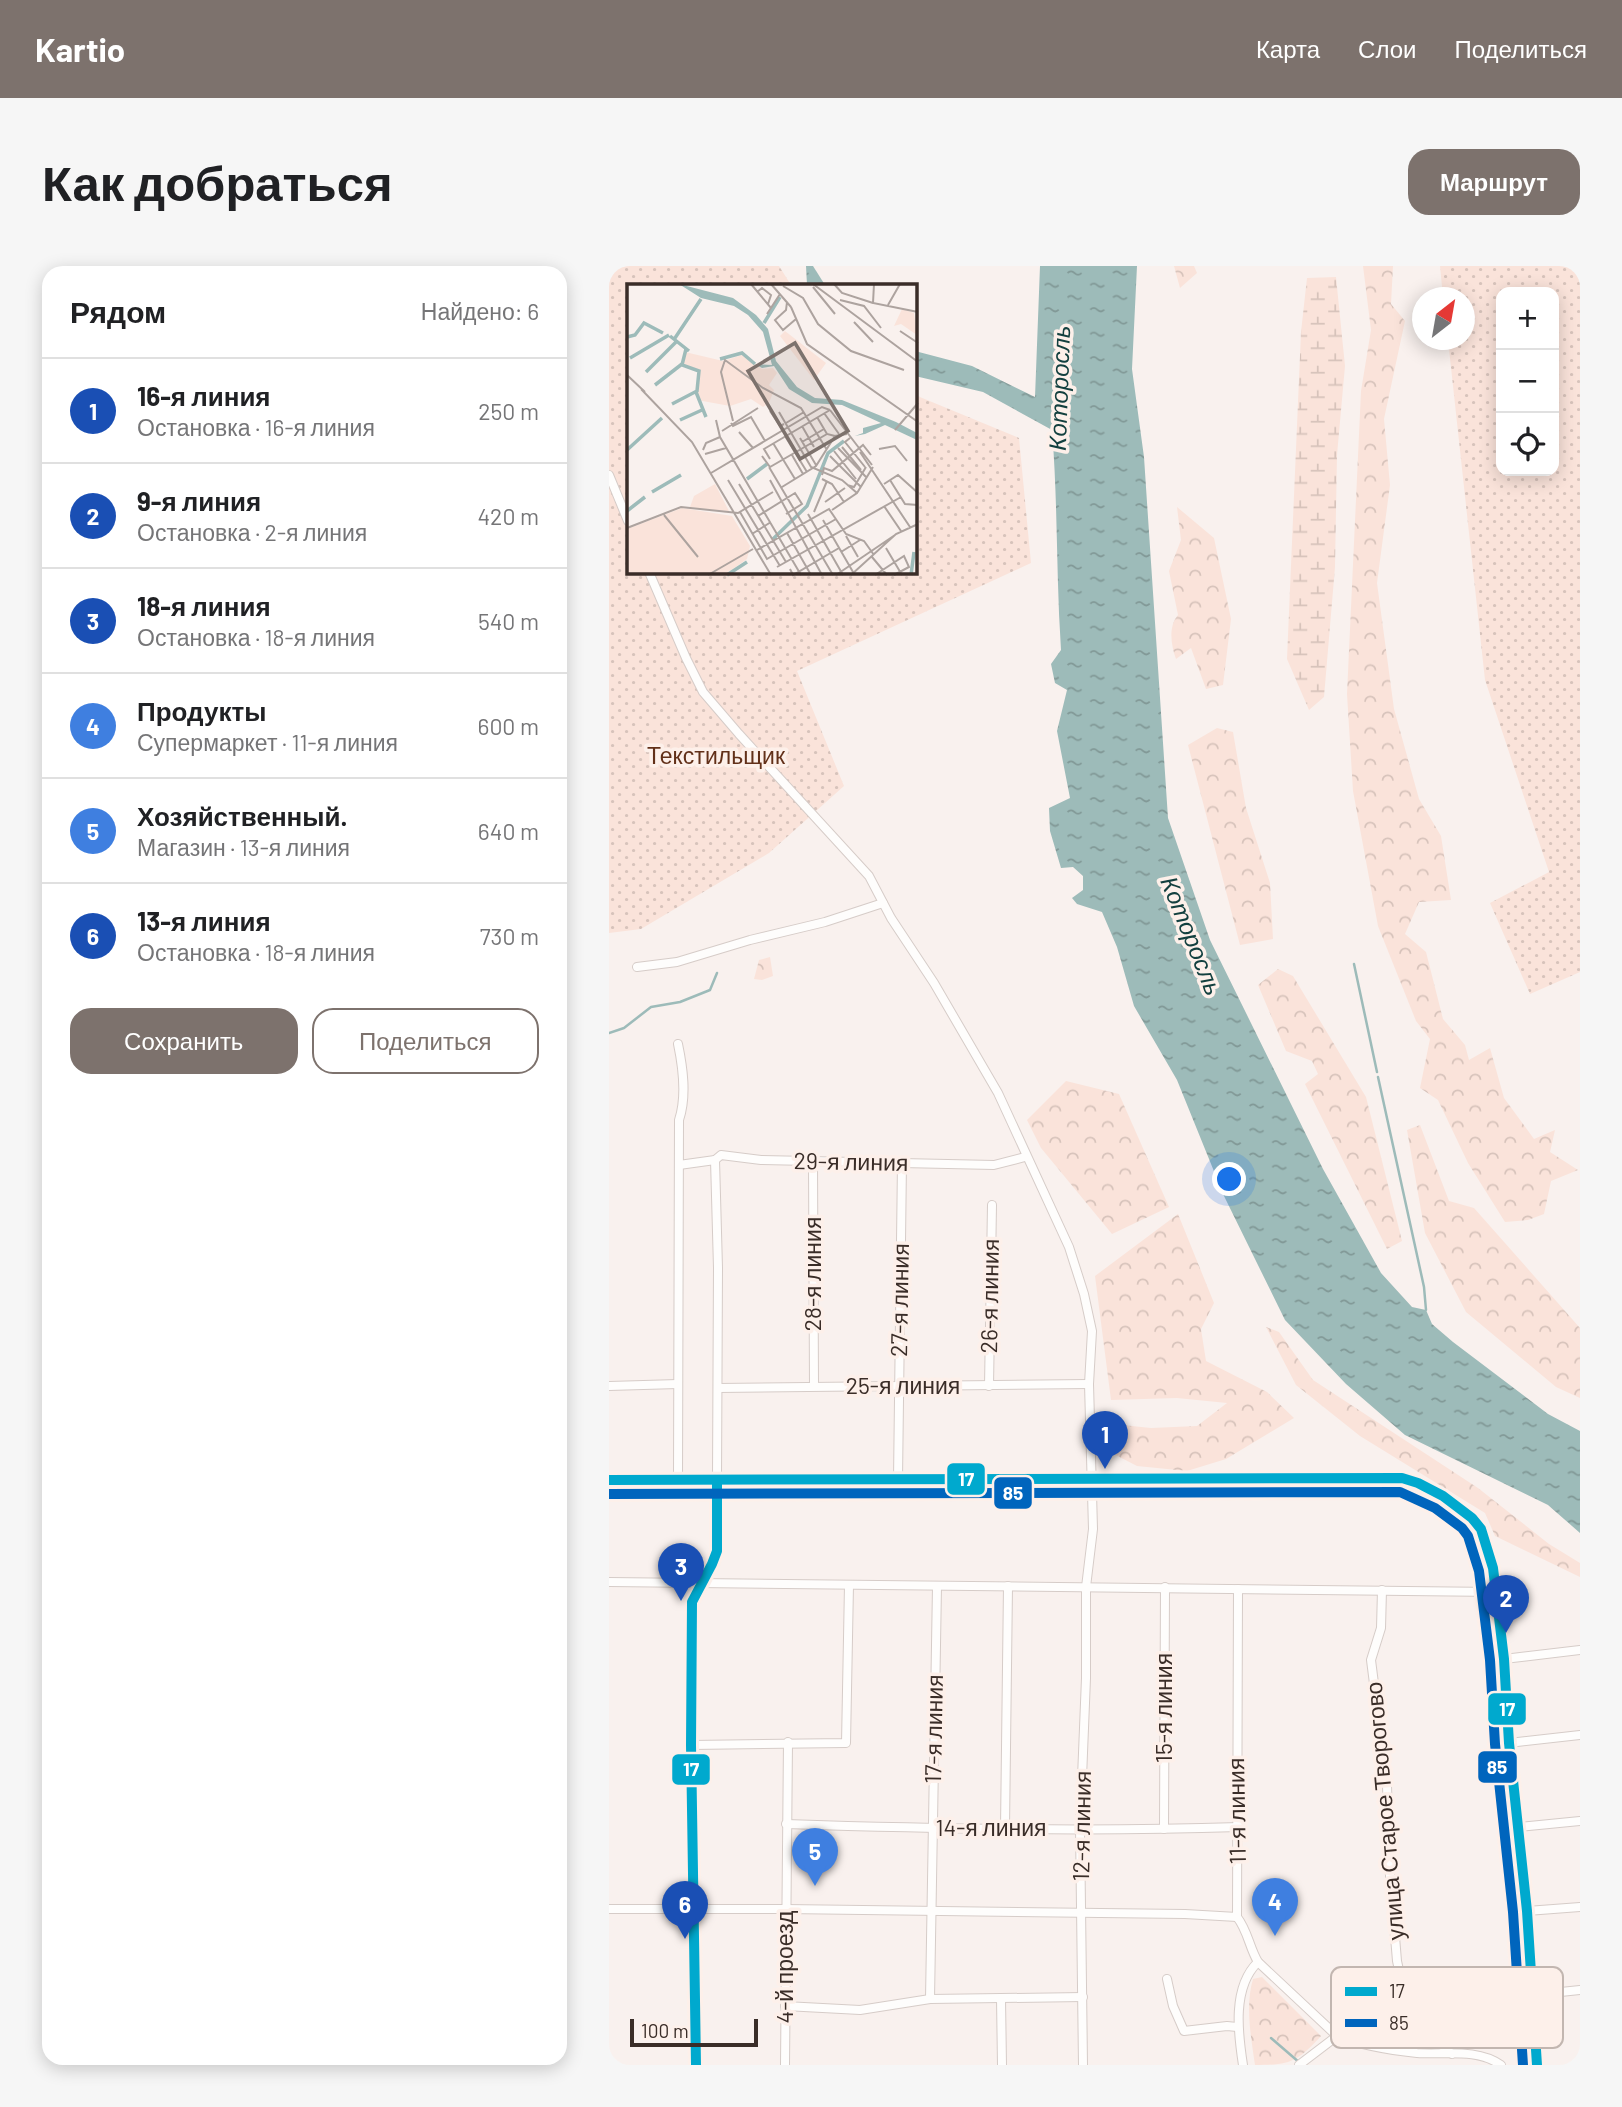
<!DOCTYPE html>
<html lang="ru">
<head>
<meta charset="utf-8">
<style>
	:root { --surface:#fff; --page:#f6f6f6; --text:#202124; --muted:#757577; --line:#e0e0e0; --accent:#7d726d }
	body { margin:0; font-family:Barlow,sans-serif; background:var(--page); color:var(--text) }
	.controls { position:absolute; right:21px; top:21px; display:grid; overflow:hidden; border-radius:14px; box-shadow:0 4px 18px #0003 }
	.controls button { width:63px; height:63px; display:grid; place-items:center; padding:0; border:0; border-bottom:2px solid var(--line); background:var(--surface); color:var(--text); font:35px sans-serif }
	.compass { position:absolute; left:803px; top:21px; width:63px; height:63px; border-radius:50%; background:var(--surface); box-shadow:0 4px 18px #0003; rotate:31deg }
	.scale { position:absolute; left:21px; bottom:18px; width:128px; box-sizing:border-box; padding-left:7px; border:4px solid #3a2d28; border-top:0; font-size:19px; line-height:24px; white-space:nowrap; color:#3a2d28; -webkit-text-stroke:5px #fdf0ea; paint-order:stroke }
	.you { position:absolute; left:621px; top:914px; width:24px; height:24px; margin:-18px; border:5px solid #fff; border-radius:50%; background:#1a73e8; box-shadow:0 0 0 10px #1a73e833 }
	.badge { display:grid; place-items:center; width:46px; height:46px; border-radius:50%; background:var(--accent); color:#fff; font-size:23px; font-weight:700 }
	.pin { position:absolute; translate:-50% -58px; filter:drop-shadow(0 2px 4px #0008) }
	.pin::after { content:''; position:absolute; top:37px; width:24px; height:21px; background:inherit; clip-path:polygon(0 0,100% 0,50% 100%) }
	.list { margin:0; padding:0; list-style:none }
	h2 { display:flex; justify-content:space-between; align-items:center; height:91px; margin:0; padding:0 28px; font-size:30px }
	h2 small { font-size:23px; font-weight:400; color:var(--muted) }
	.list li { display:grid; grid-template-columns:46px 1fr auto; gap:21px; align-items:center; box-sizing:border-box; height:105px; padding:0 28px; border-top:2px solid var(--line) }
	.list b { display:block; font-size:26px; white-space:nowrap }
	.list p { margin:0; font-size:23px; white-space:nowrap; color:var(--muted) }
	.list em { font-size:23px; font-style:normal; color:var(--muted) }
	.actions { display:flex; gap:14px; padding:21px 28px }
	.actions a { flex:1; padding:16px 0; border:2px solid var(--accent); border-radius:21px; text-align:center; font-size:24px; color:var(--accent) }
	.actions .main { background:var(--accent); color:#fff }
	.icon { flex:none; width:38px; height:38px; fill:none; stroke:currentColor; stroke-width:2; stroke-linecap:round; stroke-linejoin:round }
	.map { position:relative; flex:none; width:971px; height:1799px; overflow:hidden; border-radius:21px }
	header { display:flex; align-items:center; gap:42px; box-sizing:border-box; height:98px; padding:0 35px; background:var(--accent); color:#fff }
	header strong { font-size:33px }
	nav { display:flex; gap:38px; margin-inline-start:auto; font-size:24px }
	.intro { display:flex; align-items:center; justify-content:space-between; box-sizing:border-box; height:168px; padding:0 42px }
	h1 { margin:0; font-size:49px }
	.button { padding:18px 32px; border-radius:21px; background:var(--accent); color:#fff; font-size:24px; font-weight:700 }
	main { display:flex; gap:42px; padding:0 42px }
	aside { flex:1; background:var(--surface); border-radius:21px; box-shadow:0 4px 18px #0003 }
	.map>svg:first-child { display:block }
	.forest { fill:url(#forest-crowns) }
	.wetland { fill:url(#wetland-marsh) }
	.park { fill:url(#park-dots); fill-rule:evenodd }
	.water { fill:url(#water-ripples) }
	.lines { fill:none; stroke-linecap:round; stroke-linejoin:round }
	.stream { stroke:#9dbbb9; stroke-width:2.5 }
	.minor-casing { stroke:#d6ccc8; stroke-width:10 }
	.tertiary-casing { stroke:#d6ccc8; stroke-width:11 }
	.minor { stroke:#fefdfc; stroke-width:8 }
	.tertiary { stroke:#fefdfc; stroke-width:10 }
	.bus-1-casing { stroke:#fdf0ea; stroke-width:16 }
	.bus-2-casing { stroke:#fdf0ea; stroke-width:16 }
	.bus-1 { stroke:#00a9ce; stroke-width:10 }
	.bus-2 { stroke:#0065bd; stroke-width:10 }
	.labels { text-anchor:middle; stroke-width:7; stroke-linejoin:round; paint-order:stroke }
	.park-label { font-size:23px; fill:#623019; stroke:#fdf0ea }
	.street-label { font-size:23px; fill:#3a2d28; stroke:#fdf0ea }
	.water-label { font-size:24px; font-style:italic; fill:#13403f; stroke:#fdf0ea }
	.inset-river { fill:none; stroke:#9dbbb9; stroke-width:3.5 }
	.inset-road { fill:none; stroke:#ada39f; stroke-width:2 }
	.view { fill:#7d726d; fill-opacity:0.15; stroke:#7d726d; stroke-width:3.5 }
	.inset-edge { fill:none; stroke:#3a2d28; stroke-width:3.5 }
	.key { fill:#fdf0ea; stroke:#c2b6b0; stroke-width:2 }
	.key-label { font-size:19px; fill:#3a2d28 }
	.line-badge { stroke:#fdf0ea; stroke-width:2.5 }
	.badge-label { font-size:19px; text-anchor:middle; font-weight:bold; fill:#fff }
</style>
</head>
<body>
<header>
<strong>Kartio</strong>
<nav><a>Карта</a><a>Слои</a><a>Поделиться</a></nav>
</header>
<div class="intro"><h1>Как добраться</h1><a class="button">Маршрут</a></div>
<main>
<aside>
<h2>Рядом<small>Найдено: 6</small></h2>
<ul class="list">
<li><span class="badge" style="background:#1a4fb4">1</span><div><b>16-я линия</b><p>Остановка · 16-я линия</p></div><em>250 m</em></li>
<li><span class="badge" style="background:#1a4fb4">2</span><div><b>9-я линия</b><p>Остановка · 2-я линия</p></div><em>420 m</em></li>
<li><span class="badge" style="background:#1a4fb4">3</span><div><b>18-я линия</b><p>Остановка · 18-я линия</p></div><em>540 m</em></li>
<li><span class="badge" style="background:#3f7fe0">4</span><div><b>Продукты</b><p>Супермаркет · 11-я линия</p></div><em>600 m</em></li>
<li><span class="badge" style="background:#3f7fe0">5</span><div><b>Хозяйственный.</b><p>Магазин · 13-я линия</p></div><em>640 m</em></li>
<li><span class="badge" style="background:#1a4fb4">6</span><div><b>13-я линия</b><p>Остановка · 18-я линия</p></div><em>730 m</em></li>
</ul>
<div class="actions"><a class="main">Сохранить</a><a>Поделиться</a></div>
</aside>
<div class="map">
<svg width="971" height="1799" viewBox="0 0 971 1799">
	<defs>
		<pattern id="forest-crowns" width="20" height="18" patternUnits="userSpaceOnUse" patternTransform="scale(1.75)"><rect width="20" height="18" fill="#fae3da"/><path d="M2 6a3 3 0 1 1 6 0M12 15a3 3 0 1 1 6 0" fill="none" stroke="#d7c3bb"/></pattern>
		<pattern id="wetland-marsh" width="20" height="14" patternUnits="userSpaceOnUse" patternTransform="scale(1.75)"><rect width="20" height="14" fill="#fae3da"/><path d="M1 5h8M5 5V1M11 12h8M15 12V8" fill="none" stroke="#d7c3bb"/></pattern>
		<pattern id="park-dots" width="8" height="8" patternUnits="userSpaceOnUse" patternTransform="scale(1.75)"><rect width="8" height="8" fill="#fae3da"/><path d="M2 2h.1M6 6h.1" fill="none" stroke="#d7c3bb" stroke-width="1.8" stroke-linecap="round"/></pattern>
		<pattern id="water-ripples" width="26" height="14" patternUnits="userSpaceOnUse" patternTransform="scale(1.75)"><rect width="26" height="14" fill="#9dbbb9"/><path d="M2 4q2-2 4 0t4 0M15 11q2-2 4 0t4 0" fill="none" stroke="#819896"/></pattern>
	</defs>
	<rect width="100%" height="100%" fill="#f9f1ee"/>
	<g class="forest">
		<path d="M 565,0 L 585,0 L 588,7 L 571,22 Z"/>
		<path d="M 754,0 L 784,0 L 782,38 L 796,55 L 775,153 L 781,219 L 768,317 L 785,443 L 810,533 L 832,570 L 842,634 L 810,636 L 796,668 L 817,686 L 834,753 L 856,779 L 860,794 L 881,782 L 895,832 L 925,873 L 946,864 L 941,886 L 969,904 L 942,915 L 935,948 L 919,954 L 896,956 L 859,897 L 829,834 L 811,822 L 821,773 L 807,755 L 769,660 L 744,525 L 738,428 L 752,125 L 762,64 Z"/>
		<path d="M 568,241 L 605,272 L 622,353 L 614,419 L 597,423 L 582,382 L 567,393 C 562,379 559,361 569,349 L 560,305 L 572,274 Z"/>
		<path d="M 608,462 L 624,466 L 637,542 L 661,617 L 664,673 L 631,679 L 579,479 Z"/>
		<path d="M 161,691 L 164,710 L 153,714 L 145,713 L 150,694 Z"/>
		<path d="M 669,703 L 684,710 L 757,831 L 793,975 L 778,983 L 696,818 L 709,808 L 703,795 L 677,785 L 649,719 Z"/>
		<path d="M 457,815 L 510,828 L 560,941 L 503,968 L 432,882 L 418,854 Z"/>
		<path d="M 811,859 L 840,935 L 865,942 L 971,1062 L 971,1132 L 947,1121 L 857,1046 L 816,967 L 798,864 Z"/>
		<path d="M 569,948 L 605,1037 L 592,1063 L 597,1095 L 658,1126 L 685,1152 L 617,1193 L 578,1205 L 528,1200 L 493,1182 L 494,1157 L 542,1162 L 588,1160 L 618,1137 L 568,1132 L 502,1134 L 486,1010 Z"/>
		<path d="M 657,1061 L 670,1066 L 704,1114 L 869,1222 L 940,1278 L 971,1297 L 971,1311 L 886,1270 L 876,1247 L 751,1170 L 687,1119 Z"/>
		<path d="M 653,1711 L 712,1770 C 688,1796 682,1799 646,1799 C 642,1771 636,1740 644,1713 Z"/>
	</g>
	<path class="wetland" d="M 727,11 L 736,100 L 728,189 L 726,301 L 715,431 L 700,444 L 678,393 L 692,66 L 698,12 Z"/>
	<g class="park">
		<path d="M 0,0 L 170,0 L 182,19 L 19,19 L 19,306 L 306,306 L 306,129 L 410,172 L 422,297 L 188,405 L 235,520 L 160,587 L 32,663 L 0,667 Z"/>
		<path d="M 831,0 L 971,0 L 971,706 L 921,728 L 881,637 L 940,606 L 876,414 L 839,74 L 856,74 L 856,32 L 834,31 ZM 892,26 L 945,26 L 945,205 L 892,205 Z"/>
	</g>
	<g class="water">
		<path d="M 197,0 L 204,0 L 216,19 L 198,19 Z"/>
		<path d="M 431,0 L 528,0 L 523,103 L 535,191 L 559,552 L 601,674 L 714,903 L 772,1007 L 803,1041 L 817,1044 L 823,1058 L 844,1076 L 939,1148 L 971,1165 L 971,1267 L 939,1239 L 796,1169 L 737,1118 L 676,1054 L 615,930 L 568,814 L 525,740 L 508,681 L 493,646 L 468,638 L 463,632 L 474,624 L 474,610 L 464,601 L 452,602 L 441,565 L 440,542 L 461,532 L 448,465 L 458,424 L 446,417 L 442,398 L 452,384 C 447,311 449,237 443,164 L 374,126 L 306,110 L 306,85 L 363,100 L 426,131 Z"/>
	</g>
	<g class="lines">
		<g class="stream">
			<path d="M 745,698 L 768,806"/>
			<path d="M 0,767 L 15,762 L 42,741 L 71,736 L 101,724 L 108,707"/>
			<path d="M 769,811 L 815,1021 L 817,1044"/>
			<path d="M 662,1772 L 691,1797"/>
		</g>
		<defs>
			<g id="minor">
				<path d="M 0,209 L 19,255"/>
				<path d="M 40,306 L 77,392 L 94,426 L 130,468 L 260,610 L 282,652 L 325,717 L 389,827 L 460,981 L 475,1028 L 483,1065 L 480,1118 L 484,1263 L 477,1321 L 477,1412 L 471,1562 L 474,1799"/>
				<path d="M 28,701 L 68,696 L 141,674 L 216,656 L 274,637"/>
				<path d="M 106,894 L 109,1002 L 108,1214"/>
				<path d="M 204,896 L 205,1120"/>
				<path d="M 70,899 L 106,894 L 112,889 L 152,894 L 385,899 L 416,891"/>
				<path d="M 0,1120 L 69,1118"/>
				<path d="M 380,1120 L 383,939"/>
				<path d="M 109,1122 L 480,1118"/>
				<path d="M 289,1213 L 293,896"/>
				<path d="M 69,1214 L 70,854 C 78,830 74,802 69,778"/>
				<path d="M 0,1316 L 888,1326"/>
				<path d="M 629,1323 L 628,1651 C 639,1665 640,1681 649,1696 L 728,1770"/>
				<path d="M 773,1324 L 772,1362 L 762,1394 L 778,1520 L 781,1610 L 788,1695 L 800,1750 L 808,1760 L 843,1788"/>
				<path d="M 895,1393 L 971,1384"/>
				<path d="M 900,1477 L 971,1469"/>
				<path d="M 82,1479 L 237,1477 L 240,1319"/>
				<path d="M 177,1558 C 328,1563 479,1566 630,1561"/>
				<path d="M 909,1561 L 971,1555"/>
				<path d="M 396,1562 L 399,1320"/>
				<path d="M 555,1563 L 556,1321"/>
				<path d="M 0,1643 L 176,1643 L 576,1648 L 628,1651"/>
				<path d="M 918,1645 L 971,1641"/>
				<path d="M 558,1713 L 564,1740 L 575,1765 L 618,1760 L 628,1761"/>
				<path d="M 923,1729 L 971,1724"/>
				<path d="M 321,1733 L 328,1320"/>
				<path d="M 392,1733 L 393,1799"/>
				<path d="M 176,1740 L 251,1744 L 321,1733 L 474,1731"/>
				<path d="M 176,1799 L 179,1476"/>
				<path d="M 634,1799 C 629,1767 623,1721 649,1696"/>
				<path d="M 690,1799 L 728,1770 C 754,1780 780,1784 808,1787 C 835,1789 868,1782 892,1799"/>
			</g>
			<g id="tertiary">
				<path d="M 0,1214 L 793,1212 L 809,1217 L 834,1230 L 863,1252 L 872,1263 L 884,1302 L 895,1393 L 900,1477 L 918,1645 L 928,1799"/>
				<path d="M 87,1799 L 82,1479 L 83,1336 C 87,1319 100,1309 106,1292 C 112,1276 108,1234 108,1214"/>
			</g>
		</defs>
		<use href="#minor" class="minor-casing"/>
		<use href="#tertiary" class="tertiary-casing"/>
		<use href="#minor" class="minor"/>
		<use href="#tertiary" class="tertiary"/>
		<defs>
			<g id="bus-1">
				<path d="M 0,1214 L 793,1212 L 809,1217 L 834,1230 L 863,1252 L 872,1263 L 884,1302 L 895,1393 L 900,1477 L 918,1645 L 928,1799"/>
				<path d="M 87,1799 L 82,1479 L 83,1336 L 103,1298 L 108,1285 L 108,1214"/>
			</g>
			<path id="bus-2" d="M 0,1228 L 791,1226 L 826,1242 L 853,1262 L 859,1270 L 870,1305 L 881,1394 L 886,1478 L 904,1646 L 914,1799"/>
		</defs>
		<use href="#bus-1" class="bus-1-casing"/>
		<use href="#bus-2" class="bus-2-casing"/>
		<use href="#bus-1" class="bus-1"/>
		<use href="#bus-2" class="bus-2"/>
	</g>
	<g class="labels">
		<g class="park-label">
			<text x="107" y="498">Текстильщик</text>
		</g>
		<g class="street-label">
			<text transform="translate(242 896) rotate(1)" y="8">29-я линия</text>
			<text transform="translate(204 1008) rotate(-90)" y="8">28-я линия</text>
			<text transform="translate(381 1030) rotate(-89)" y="8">26-я линия</text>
			<text transform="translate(291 1034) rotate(-89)" y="8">27-я линия</text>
			<text x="294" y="1128">25-я линия</text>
			<text transform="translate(555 1442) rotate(-90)" y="8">15-я линия</text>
			<text transform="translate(325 1463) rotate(-89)" y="8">17-я линия</text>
			<text transform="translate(628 1545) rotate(-91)" y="8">11-я линия</text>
			<text transform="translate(776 1545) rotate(-95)" y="8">улица Старое Творогово</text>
			<text transform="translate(473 1560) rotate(-89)" y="8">12-я линия</text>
			<text x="382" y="1570">14-я линия</text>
			<text transform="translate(176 1701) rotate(-90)" y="8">4-й проезд</text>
		</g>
		<g class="water-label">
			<text transform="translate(451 122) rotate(-88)" y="8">Которосль</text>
			<text transform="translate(582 670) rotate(68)" y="8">Которосль</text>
		</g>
	</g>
	<g transform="translate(18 18)">
		<rect width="290" height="290" fill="#f9f1ee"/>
		<path d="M 275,25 L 287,29 L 290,51 L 274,40 L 267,42 Z" fill="#fae3da"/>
		<path d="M 158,47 L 199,79 L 187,96 L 153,52 ZM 58,68 L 96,77 L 115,71 L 135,85 L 146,84 L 150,89 L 142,101 L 147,106 L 142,119 L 136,123 L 124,115 L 103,122 L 70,116 L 73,86 L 55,80 ZM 88,200 L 103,229 L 63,223 L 67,212 ZM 55,224 L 105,232 L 123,262 L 120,275 L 99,290 L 0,290 L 0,245 Z" fill="#fae3da"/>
		<path d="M 52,0 L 106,14 L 129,31 L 141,45 L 149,77 L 170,103 L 188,114 L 215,116 L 269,138 L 290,149 L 290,156 L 258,141 L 238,150 L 228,152 L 236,149 L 236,144 L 254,139 L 215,121 L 185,119 L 162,105 L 147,82 L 135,84 L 128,80 L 145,81 L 136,48 L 121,31 L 107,22 L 74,14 Z" fill="#9dbbb9"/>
		<path class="inset-river" d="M 137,39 L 153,13M 43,52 L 62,67M 0,53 L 8,51 L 17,39 L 36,49M 48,54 L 74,15M 3,74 L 42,51M 93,75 L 115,69 L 128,80M 19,88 L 49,58M 28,101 L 55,80M 69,108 L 79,133M 45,120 L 70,107 L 72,87 L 55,81 L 59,65M 53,136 L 75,126M 0,166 L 35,134M 120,195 L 140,180M 25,208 L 54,191M 0,227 L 18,213M 146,255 L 180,222 L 201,169 L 217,157M 100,291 L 120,278M 284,291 L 287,268"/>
		<path class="inset-road" d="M 124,0 L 144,24M 144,0 L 164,23M 186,0 L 291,78M 207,0 L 215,9 L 246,19M 247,0 L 246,19 L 291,28M 156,2 L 176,14 L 191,40 L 224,67 L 277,86M 186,3 L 208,30M 130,8 L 135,4 L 144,11 L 141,20M 213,16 L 237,22 L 254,44M 160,18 L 159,26 L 148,36 L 156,46 L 169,35M 261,21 L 273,0M 164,23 L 180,60 L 291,138M 140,30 L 153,10M 227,38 L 246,58M 273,47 L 291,59M 0,91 L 18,108M 14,105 L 65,158 L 144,291M 203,126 L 245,181M 143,127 L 153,142 L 157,140M 152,128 L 184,183 L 215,196 L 230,209M 197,129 L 212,150M 190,133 L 200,150 L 208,152M 89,136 L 93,153 L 174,291M 106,137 L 94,88 L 98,76 L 136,104 L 174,124 L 200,166M 104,139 L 106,142 L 124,133 L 138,157M 159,139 L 177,128M 175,142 L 187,163M 268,146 L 291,119M 95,147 L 131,124M 112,148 L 126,164M 158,152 L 180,188M 173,154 L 189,181M 223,154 L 218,158 L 238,183M 175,158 L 197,145M 146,159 L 168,195M 215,163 L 234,186M 211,164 L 240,194M 252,165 L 268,162 L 280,177M 76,166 L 79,159 L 93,153M 207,167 L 229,195M 233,168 L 283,243M 78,170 L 99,164M 165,171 L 176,190M 135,172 L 143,183 L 200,150M 203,172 L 234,203M 143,175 L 137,165 L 203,126M 142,183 L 206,291M 84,189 L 195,123 L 203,126M 195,191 L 197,184 L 205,187 L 236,161 L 244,171M 195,195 L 205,200 L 217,218M 101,196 L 153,282M 143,196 L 195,291M 263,196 L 278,220 L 291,221M 112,200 L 159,278M 257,200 L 271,191 L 291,209M 220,201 L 227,203 L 239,183M 155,203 L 189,182 L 208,152 L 220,150M 198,218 L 218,204M 257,222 L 274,247M 205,226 L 230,209 L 246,183M 113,228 L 140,275 L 209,235M 187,228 L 200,197M 181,230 L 216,291M 37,231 L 71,273M 131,232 L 168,209 L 175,220 L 159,230M 196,236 L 226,288M 0,244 L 54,223 L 111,229 L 146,208M 160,249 L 184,291M 125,250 L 144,238M 219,252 L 231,273M 259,264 L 275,291M 130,266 L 202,225 L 219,250 L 237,257 L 247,271M 214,268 L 233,256M 245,273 L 260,291M 150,283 L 274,213M 163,285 L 166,291 L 212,264M 81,291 L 126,265M 209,291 L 268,251M 224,291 L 269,250 L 291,240M 248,291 L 277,272 L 282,283 L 267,291"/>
		<path class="view" d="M 168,59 L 221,147 L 173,175 L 121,87 Z"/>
		<rect width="290" height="290" class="inset-edge"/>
	</g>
	<rect x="722" y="1701" width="232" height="81" rx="10" class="key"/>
	<rect x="736" y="1721" width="32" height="9" fill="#00a9ce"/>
	<rect x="736" y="1753" width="32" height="8" fill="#0065bd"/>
	<g class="key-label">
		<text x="780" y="1732">17</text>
		<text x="780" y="1764">85</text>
	</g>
	<g class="line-badge">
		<rect x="337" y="1196" width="40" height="34" rx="7" fill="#00a9ce"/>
		<rect x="384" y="1210" width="40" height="34" rx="7" fill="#0065bd"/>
		<rect x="878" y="1426" width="40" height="34" rx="7" fill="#00a9ce"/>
		<rect x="868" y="1484" width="41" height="34" rx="7" fill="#0065bd"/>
		<rect x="62" y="1487" width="40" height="33" rx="7" fill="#00a9ce"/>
	</g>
	<g class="badge-label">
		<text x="357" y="1220">17</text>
		<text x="404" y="1234">85</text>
		<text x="898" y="1450">17</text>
		<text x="888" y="1508">85</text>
		<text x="82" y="1510">17</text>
	</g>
</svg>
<div class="controls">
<button>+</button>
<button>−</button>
<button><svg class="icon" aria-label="locate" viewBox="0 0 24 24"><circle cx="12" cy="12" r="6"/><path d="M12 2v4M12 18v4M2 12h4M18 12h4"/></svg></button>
</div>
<svg class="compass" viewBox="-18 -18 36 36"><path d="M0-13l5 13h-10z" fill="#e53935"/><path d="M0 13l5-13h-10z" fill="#757577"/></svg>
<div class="scale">100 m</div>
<div class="you"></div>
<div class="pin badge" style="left:496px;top:1203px;background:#1a4fb4">1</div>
<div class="pin badge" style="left:897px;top:1367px;background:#1a4fb4">2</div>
<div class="pin badge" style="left:72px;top:1335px;background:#1a4fb4">3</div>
<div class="pin badge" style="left:666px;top:1670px;background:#3f7fe0">4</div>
<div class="pin badge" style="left:206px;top:1620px;background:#3f7fe0">5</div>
<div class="pin badge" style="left:76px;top:1673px;background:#1a4fb4">6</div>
</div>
</main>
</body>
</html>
